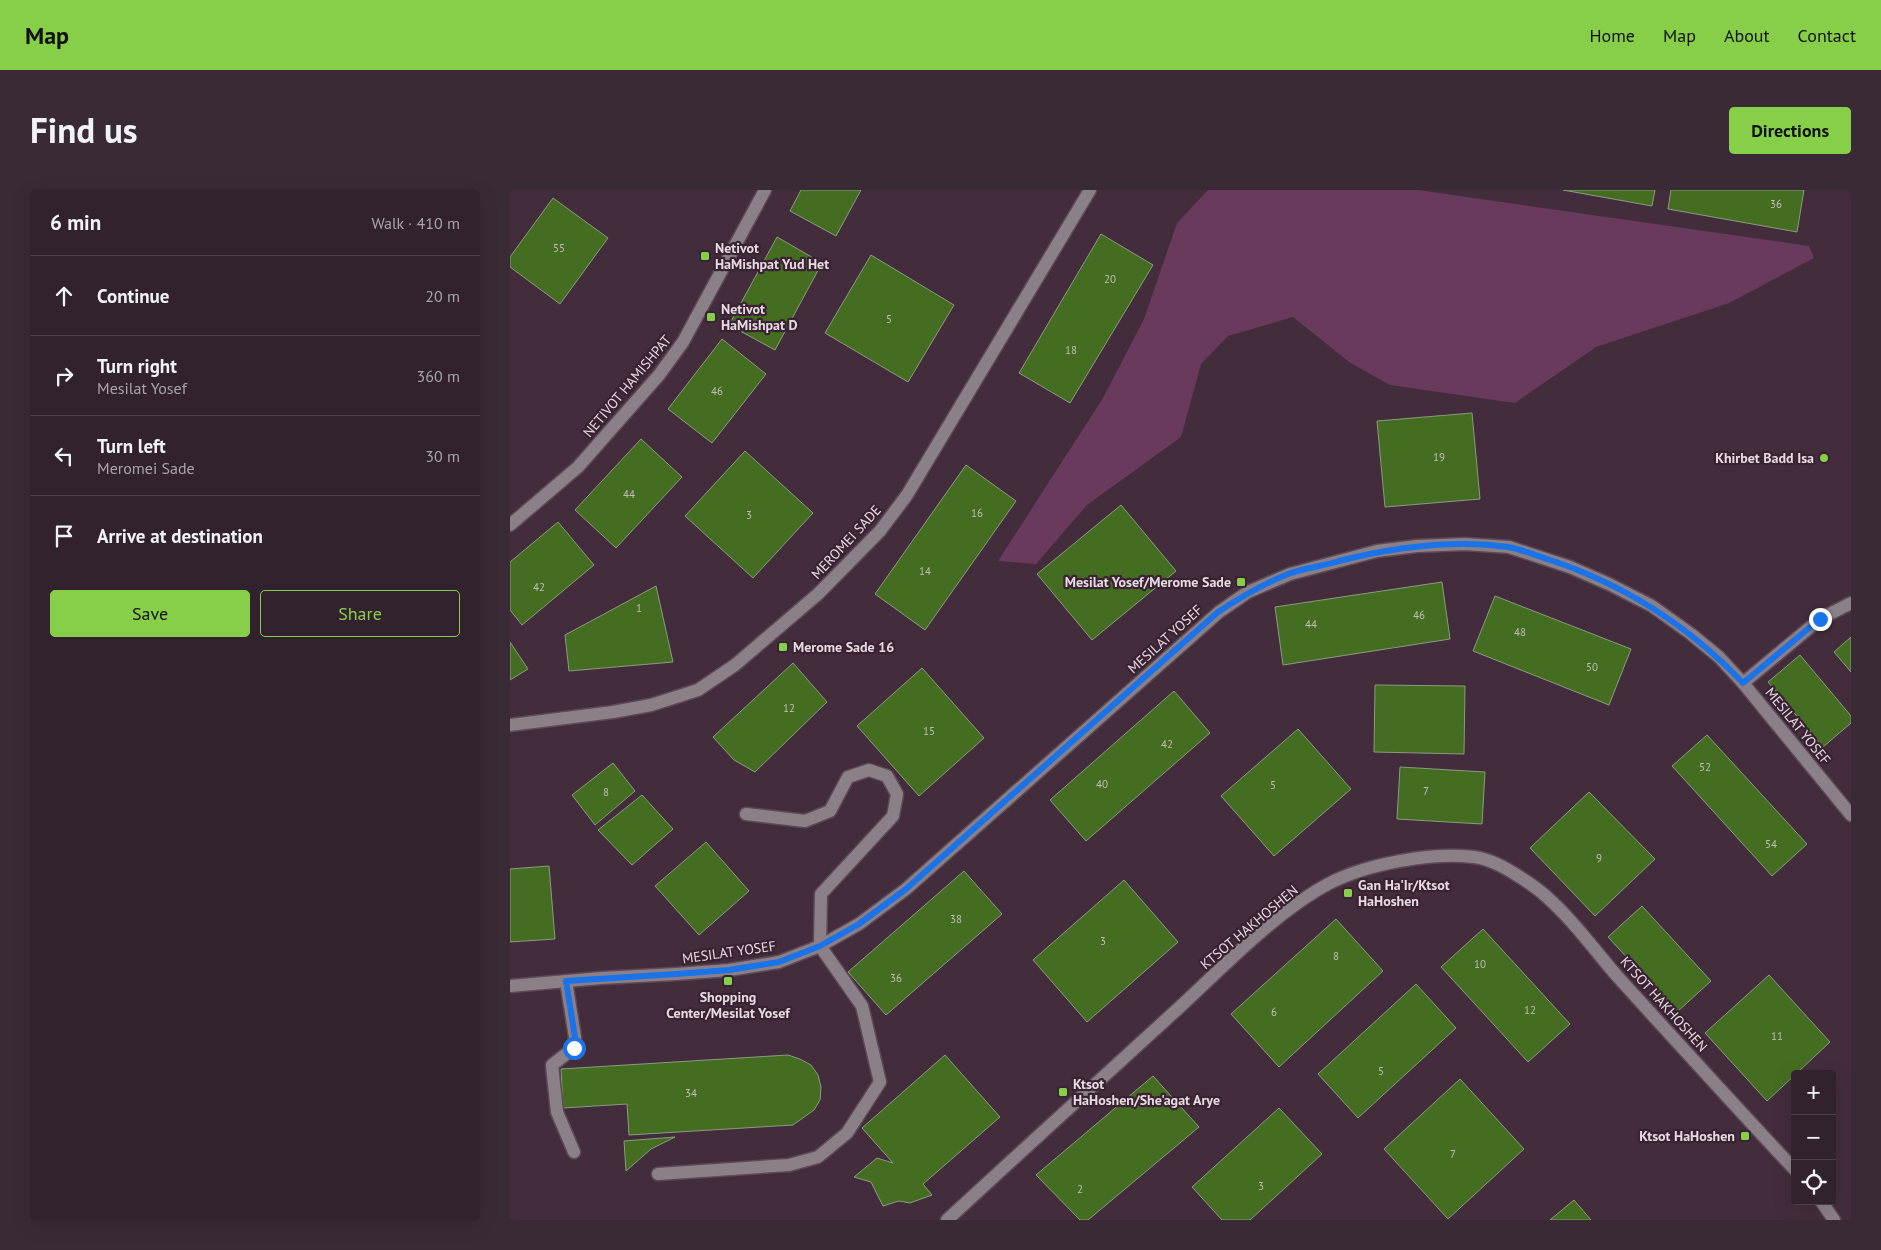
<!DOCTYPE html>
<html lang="en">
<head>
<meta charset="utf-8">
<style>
	:root { --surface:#32222d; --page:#3a2a35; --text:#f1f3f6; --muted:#a8a4aa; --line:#4d3f49; --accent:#88cf49 }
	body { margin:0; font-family:"PT Sans",sans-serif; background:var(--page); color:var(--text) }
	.controls { position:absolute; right:15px; bottom:15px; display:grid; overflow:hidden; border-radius:5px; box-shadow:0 5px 20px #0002 }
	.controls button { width:45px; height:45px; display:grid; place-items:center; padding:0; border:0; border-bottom:1px solid var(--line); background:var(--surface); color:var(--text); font:25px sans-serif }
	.stop { position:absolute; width:15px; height:15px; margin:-11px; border:4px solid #1a73e8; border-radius:50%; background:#fff }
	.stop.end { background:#1a73e8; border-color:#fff; box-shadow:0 1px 5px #0008 }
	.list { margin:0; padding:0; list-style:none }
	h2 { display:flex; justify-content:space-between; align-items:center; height:65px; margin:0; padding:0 20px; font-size:21px }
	h2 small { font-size:16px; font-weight:400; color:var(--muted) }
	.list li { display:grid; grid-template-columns:32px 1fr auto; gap:15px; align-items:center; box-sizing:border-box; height:80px; padding:0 20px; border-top:1px solid var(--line) }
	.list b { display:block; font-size:19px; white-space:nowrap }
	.list p { margin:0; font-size:16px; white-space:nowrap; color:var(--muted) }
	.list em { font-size:16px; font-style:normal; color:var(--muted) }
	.actions { display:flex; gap:10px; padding:15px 20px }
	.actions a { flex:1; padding:11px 0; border:1px solid var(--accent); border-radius:5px; text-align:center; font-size:18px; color:var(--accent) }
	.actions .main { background:var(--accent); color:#111 }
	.icon { flex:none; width:28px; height:28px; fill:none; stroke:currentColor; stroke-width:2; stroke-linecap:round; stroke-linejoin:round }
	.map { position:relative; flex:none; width:1341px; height:1030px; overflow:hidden; border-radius:5px }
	header { display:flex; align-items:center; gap:30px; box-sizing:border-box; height:70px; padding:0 25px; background:var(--accent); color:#111 }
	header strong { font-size:24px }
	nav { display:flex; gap:28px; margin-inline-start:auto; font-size:18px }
	.intro { display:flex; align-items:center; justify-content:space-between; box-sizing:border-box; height:120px; padding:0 30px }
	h1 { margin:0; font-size:35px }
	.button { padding:12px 22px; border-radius:5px; background:var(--accent); color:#111; font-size:18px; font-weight:700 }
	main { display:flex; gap:30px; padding:0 30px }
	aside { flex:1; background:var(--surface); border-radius:5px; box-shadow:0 5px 20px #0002 }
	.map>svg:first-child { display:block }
	.green { fill:#693a5b }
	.building { fill:#456d22; stroke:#8b9b81 }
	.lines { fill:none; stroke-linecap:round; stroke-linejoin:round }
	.minor-casing { stroke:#5d4957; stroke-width:15 }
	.minor { stroke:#8c8088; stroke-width:12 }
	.route { stroke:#1a73e8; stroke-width:6 }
	.poi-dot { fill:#88cf49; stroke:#392332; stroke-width:2 }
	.labels { text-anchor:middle; stroke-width:4.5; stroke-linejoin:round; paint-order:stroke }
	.number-label { font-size:11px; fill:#bfbfb3 }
	.poi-label { font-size:14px; font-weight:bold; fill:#e8dae3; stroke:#392332; text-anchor:start }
	.street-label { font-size:14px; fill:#e8dae3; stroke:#392332 }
</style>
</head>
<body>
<header>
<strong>Map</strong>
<nav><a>Home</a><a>Map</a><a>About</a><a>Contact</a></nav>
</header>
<div class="intro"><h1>Find us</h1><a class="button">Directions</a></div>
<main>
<aside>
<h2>6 min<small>Walk · 410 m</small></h2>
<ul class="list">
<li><svg class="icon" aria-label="ahead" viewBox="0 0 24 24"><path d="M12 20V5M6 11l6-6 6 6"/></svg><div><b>Continue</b></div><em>20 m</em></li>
<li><svg class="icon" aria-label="right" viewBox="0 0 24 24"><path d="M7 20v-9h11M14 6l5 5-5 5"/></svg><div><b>Turn right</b><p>Mesilat Yosef</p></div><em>360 m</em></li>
<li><svg class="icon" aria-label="left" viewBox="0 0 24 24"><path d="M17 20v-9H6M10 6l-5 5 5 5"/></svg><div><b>Turn left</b><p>Meromei Sade</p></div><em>30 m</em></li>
<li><svg class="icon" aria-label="arrive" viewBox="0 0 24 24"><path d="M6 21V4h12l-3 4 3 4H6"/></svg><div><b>Arrive at destination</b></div></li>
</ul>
<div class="actions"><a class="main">Save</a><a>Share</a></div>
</aside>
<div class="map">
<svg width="1341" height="1030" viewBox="0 0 1341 1030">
	<rect width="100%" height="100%" fill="#432d3c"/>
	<path class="green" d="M 698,0 L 908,0 L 1299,56 L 1304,68 L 1219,113 L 1086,157 L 1005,213 L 880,195 L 839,172 L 783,127 L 718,146 L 691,174 L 671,247 L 577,315 L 526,374 L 488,371 L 593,208 L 634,129 L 667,33 Z"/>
	<g class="building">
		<path d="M 291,0 L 351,0 L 326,46 L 280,21 Z"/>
		<path d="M 1053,0 L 1145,0 L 1142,16 Z"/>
		<path d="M 1161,0 L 1294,0 L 1287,42 L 1158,19 Z"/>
		<path d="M 43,8 L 98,48 L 50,114 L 0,77 L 0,67 Z"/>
		<path d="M 591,44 L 643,75 L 560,213 L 509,183 Z"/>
		<path d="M 267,47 L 312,73 L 265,160 L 219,135 Z"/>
		<path d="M 361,65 L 444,115 L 398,192 L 315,143 Z"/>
		<path d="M 212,149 L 256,184 L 202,253 L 158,219 Z"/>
		<path d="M 962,223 L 970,309 L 875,317 L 867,231 Z"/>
		<path d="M 131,249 L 172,287 L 106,358 L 65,320 Z"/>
		<path d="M 235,261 L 303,323 L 243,388 L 175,326 Z"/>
		<path d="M 456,275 L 506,311 L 415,440 L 365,404 Z"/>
		<path d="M 611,315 L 666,381 L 582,450 L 527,384 Z"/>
		<path d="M 48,332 L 84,375 L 12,435 L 0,420 L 0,372 Z"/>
		<path d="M 932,392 L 940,449 L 773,475 L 765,417 Z"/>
		<path d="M 146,396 L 163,472 L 59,481 L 55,445 Z"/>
		<path d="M 985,406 L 1121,459 L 1099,515 L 963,461 Z"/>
		<path d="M 1341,447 L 1341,482 L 1324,462 Z"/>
		<path d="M 0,452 L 18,479 L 0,490 Z"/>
		<path d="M 1290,465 L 1341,526 L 1341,533 L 1313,557 L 1258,492 Z"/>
		<path d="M 283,473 L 317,512 L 245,582 L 224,570 L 203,547 Z"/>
		<path d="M 412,478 L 474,548 L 409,606 L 347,536 Z"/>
		<path d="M 865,495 L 955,496 L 954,564 L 864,562 Z"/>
		<path d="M 664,501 L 700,543 L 576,651 L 540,610 Z"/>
		<path d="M 788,539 L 841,599 L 764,666 L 711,606 Z"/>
		<path d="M 1197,545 L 1297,654 L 1262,686 L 1162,576 Z"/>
		<path d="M 103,573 L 125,601 L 85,635 L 62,605 Z"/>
		<path d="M 890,577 L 975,582 L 972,634 L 887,629 Z"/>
		<path d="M 1079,602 L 1145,669 L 1085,726 L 1020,658 Z"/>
		<path d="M 132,605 L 163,639 L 122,675 L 88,640 Z"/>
		<path d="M 196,652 L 239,701 L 189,745 L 145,696 Z"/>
		<path d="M 39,676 L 45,749 L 0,752 L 0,679 Z"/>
		<path d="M 454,681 L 492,724 L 376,825 L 338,782 Z"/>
		<path d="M 614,690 L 668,752 L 577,832 L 523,770 Z"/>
		<path d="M 1132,716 L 1201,791 L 1167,822 L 1098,747 Z"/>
		<path d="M 826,729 L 873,781 L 769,877 L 721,824 Z"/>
		<path d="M 973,739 L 1060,834 L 1018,872 L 931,777 Z"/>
		<path d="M 1259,785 L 1320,852 L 1257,911 L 1195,843 Z"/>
		<path d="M 906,794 L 946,838 L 848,928 L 808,884 Z"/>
		<path d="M 278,865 L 290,869 L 301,875 L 308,885 L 311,897 L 310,910 L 304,920 L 283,935 L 119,945 L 117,914 L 53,918 L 51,879 Z"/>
		<path d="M 435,865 L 490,927 L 413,994 L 422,1005 L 400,1013 L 389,1011 L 373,1016 L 361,992 L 344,987 L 367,968 L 383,973 L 352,938 Z"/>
		<path d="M 643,886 L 689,937 L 578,1030 L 570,1030 L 526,985 Z"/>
		<path d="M 950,889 L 1014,959 L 938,1029 L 874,959 Z"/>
		<path d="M 769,918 L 812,964 L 740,1030 L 712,1030 L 682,997 Z"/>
		<path d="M 165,947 L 141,959 L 116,981 L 114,951 Z"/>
		<path d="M 1064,1010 L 1081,1030 L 1040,1030 Z"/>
	</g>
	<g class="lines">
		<defs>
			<g id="minor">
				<path d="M 0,335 L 68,277 L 149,185 L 173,152 L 255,0"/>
				<path d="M 1233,493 L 1310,429 L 1341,413"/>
				<path d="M 0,535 L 103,522 L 141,515 L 188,500 L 225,475 L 308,404 L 370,341 L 397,305 L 580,0"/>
				<path d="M 56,791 L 65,847 L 64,858 L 42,875 L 47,922 L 64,962"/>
				<path d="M 0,796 L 91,788 L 166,784 L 219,780 L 269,772 L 310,756 L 349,734 L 396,699 L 709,422 L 738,402 L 780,384 L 867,361 L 907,356 L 955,354 L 999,357 L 1060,377 L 1099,394 L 1142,416 L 1181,444 L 1209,467 L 1233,493 L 1341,625"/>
				<path d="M 148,984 L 279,975 L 308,967 L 337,943 L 370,892 L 352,816 L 310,756 L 311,704 L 383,626 L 387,604 L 377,586 L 359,580 L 338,587 L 320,621 L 295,631 L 236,624"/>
				<path d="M 1311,1011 L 1324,1030"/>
				<path d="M 437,1030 C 515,958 593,887 672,815 C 715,775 766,722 818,694 C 856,674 921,662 964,667 C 983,669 1004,683 1019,693 C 1052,715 1081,756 1107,786 C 1166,851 1225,916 1285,980"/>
			</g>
		</defs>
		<use href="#minor" class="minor-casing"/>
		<use href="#minor" class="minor"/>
	</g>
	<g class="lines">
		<path class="route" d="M 64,858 L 65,847 L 56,791 L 166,784 L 219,780 L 269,772 L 310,756 L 349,734 L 396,699 L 708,422 C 731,407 753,394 778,384 C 794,378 813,376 829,371 C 884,357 941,349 998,357 C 1011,359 1025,365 1037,369 C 1114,394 1178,435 1233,493 L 1310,429"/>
	</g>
	<g class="poi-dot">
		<rect x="190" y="61" width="10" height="10" rx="2.5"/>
		<rect x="196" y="122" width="10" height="10" rx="2.5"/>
		<circle cx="1314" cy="268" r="5"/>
		<rect x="726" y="387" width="10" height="10" rx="2.5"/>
		<rect x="268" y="452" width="10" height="10" rx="2.5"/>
		<rect x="833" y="698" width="10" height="10" rx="2.5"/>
		<rect x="213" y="786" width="10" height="10" rx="2.5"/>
		<rect x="548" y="897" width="10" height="10" rx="2.5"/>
		<rect x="1230" y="941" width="10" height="10" rx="2.5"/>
	</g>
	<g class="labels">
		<g class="number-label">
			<text x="1266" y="18">36</text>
			<text x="49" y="62">55</text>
			<text x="600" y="93">20</text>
			<text x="379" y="133">5</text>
			<text x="561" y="164">18</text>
			<text x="207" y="205">46</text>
			<text x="929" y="271">19</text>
			<text x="119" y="308">44</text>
			<text x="467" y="327">16</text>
			<text x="239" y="329">3</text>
			<text x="415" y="385">14</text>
			<text x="29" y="401">42</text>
			<text x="129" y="422">1</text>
			<text x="909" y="429">46</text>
			<text x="801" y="438">44</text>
			<text x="1010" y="446">48</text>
			<text x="1082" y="481">50</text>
			<text x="279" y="522">12</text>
			<text x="419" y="545">15</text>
			<text x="657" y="558">42</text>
			<text x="1195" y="581">52</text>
			<text x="592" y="598">40</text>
			<text x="763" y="599">5</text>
			<text x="916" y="605">7</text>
			<text x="96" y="606">8</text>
			<text x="1261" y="658">54</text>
			<text x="1089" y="672">9</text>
			<text x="446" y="733">38</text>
			<text x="593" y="755">3</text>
			<text x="826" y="770">8</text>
			<text x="970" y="778">10</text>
			<text x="386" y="792">36</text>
			<text x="1020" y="824">12</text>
			<text x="764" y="826">6</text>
			<text x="1267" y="850">11</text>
			<text x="871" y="885">5</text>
			<text x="181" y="907">34</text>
			<text x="943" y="968">7</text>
			<text x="751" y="1000">3</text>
			<text x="570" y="1003">2</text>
		</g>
		<g class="poi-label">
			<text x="205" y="63">Netivot<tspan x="205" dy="16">HaMishpat Yud Het</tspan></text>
			<text x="211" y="124">Netivot<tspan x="211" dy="16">HaMishpat D</tspan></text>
			<text x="1304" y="273" text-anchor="end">Khirbet Badd Isa</text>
			<text x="721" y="397" text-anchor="end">Mesilat Yosef/Merome Sade</text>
			<text x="283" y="462">Merome Sade 16</text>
			<text x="848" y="700">Gan Ha'Ir/Ktsot<tspan x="848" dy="16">HaHoshen</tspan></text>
			<text x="218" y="812" text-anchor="middle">Shopping<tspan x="218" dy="16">Center/Mesilat Yosef</tspan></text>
			<text x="563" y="899">Ktsot<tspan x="563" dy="16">HaHoshen/She'agat Arye</tspan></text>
			<text x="1225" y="951" text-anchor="end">Ktsot HaHoshen</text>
		</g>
		<g class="street-label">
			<text transform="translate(117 196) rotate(-50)" y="5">NETIVOT HAMISHPAT</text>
			<text transform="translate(336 352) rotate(-47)" y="5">MEROMEI SADE</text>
			<text transform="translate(655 449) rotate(-42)" y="5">MESILAT YOSEF</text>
			<text transform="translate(1288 536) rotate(51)" y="5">MESILAT YOSEF</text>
			<text transform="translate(739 737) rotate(-40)" y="5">KTSOT HAKHOSHEN</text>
			<text transform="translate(219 762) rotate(-8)" y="5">MESILAT YOSEF</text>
			<text transform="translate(1154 814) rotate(48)" y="5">KTSOT HAKHOSHEN</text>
		</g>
	</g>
</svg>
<div class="controls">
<button>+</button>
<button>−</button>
<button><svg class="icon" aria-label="locate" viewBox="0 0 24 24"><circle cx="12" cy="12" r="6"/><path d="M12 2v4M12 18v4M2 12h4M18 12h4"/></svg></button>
</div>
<div class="stop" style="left:64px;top:858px"></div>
<div class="stop end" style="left:1310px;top:429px"></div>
</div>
</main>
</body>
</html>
